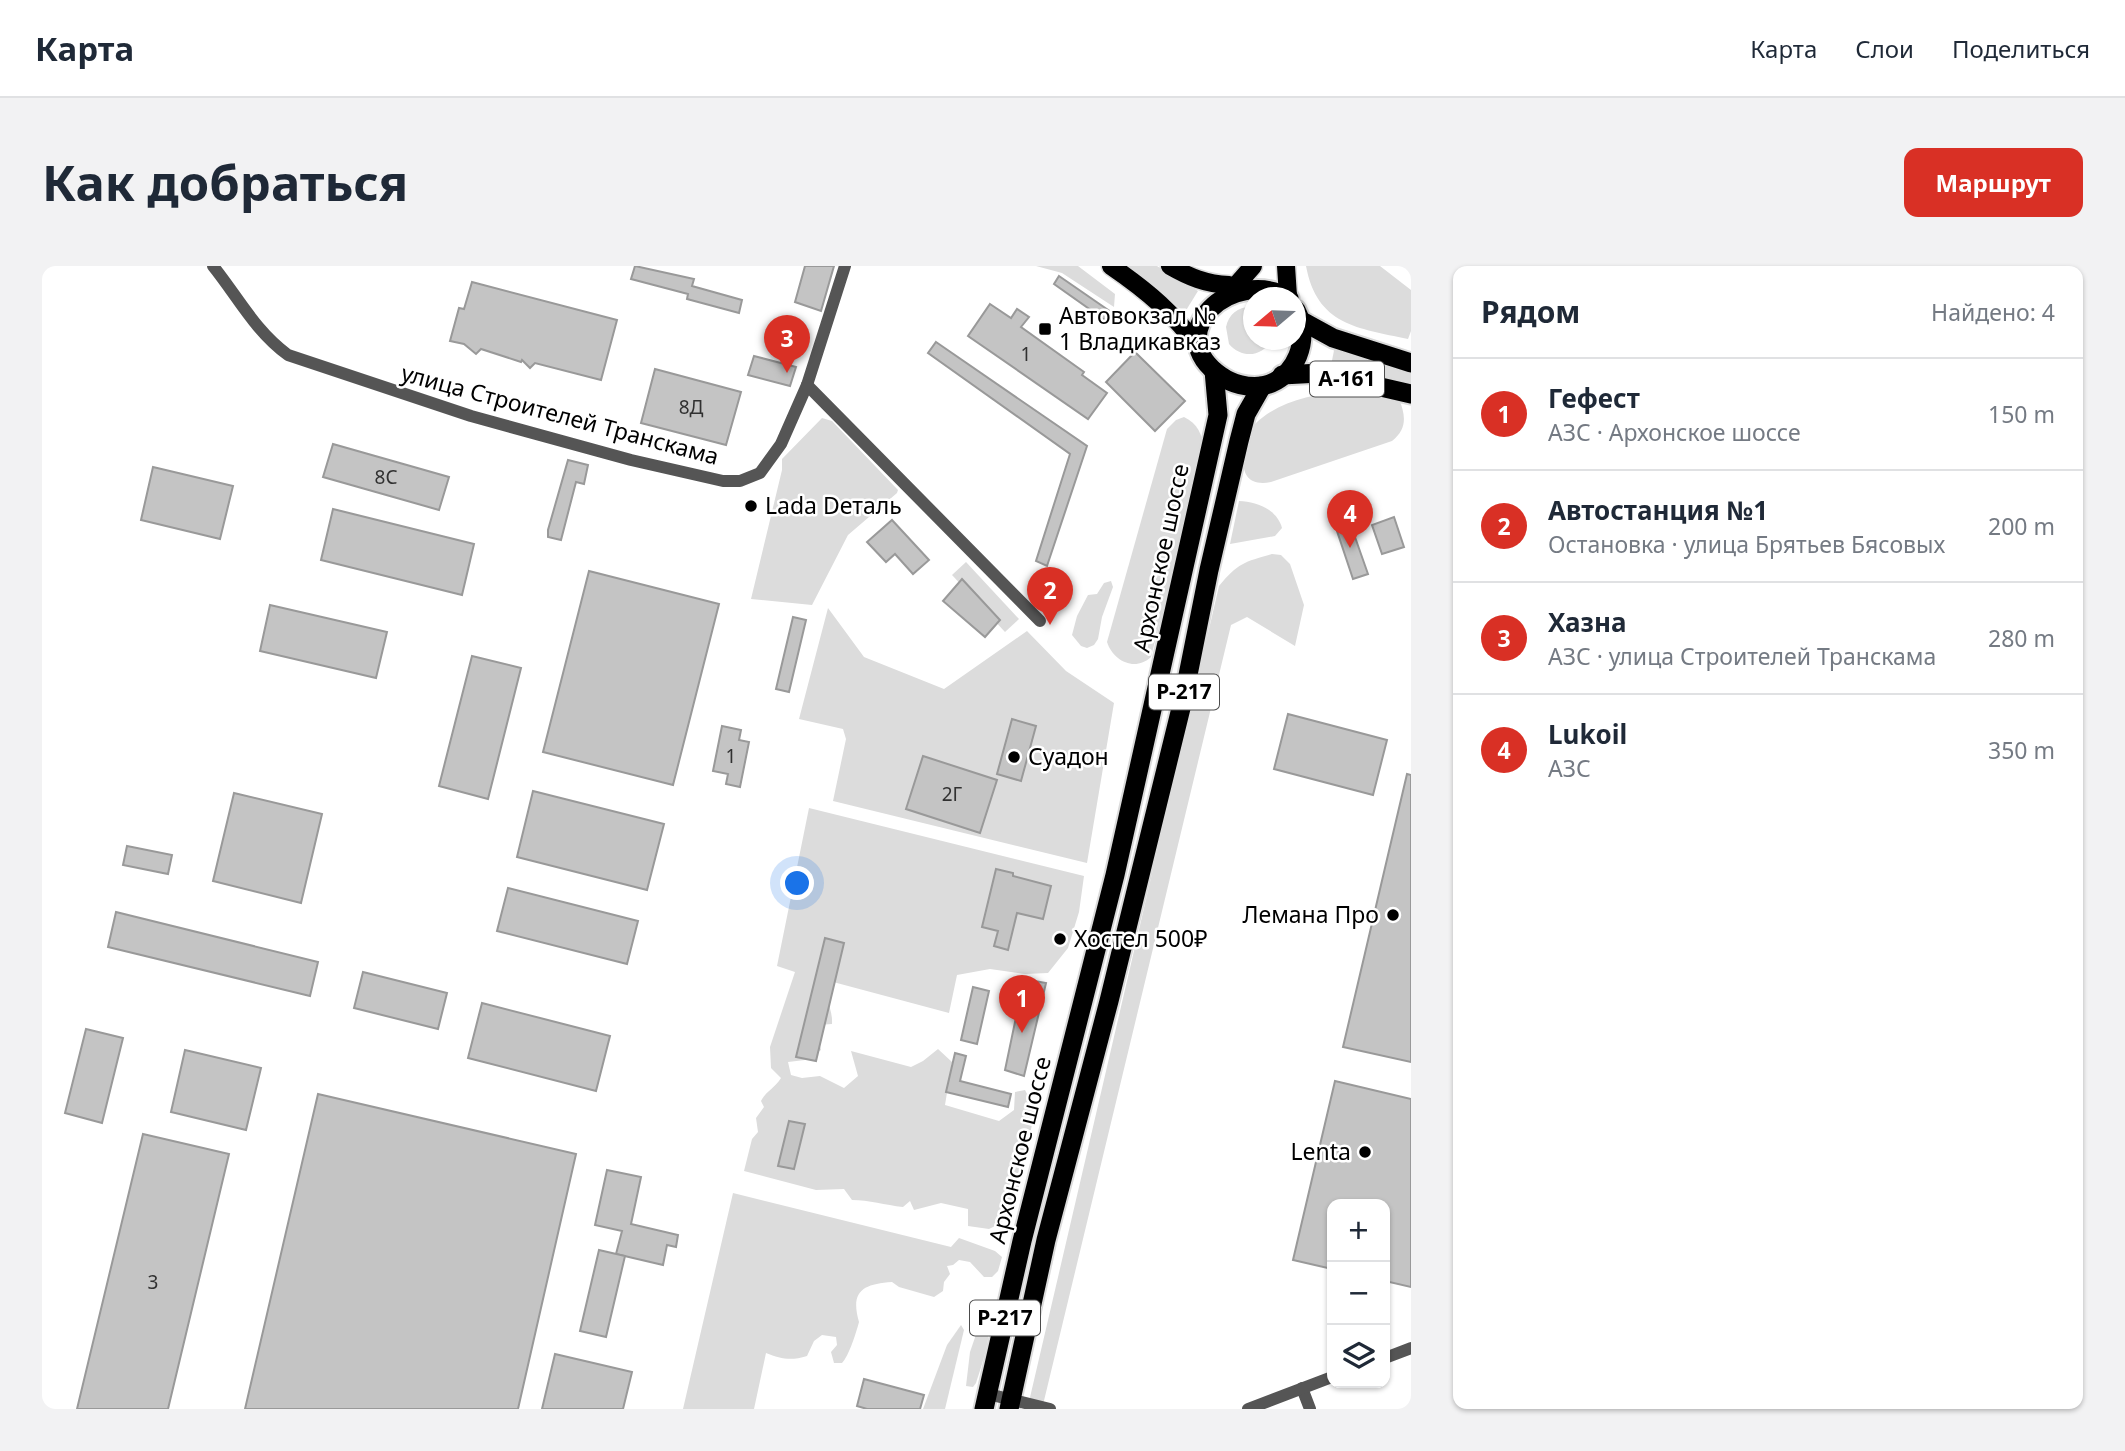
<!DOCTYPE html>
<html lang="ru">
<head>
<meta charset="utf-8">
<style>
	:root { --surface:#fff; --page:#f2f2f3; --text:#1f2937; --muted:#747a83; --line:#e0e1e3; --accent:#d93025 }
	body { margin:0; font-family:"Noto Sans",sans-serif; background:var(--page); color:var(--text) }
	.controls { position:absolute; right:21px; bottom:21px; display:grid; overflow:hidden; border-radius:14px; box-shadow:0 2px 5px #0004 }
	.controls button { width:63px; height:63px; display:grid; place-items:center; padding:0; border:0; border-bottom:2px solid var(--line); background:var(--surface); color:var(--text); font:35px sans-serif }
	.compass { position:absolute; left:1201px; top:21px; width:63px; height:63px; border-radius:50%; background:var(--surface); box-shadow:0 2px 5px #0004; rotate:251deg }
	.you { position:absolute; left:756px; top:618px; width:24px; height:24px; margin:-18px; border:5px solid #fff; border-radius:50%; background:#1a73e8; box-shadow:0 0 0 10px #1a73e833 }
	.badge { display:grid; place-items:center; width:46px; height:46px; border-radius:50%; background:var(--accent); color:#fff; font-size:23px; font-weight:700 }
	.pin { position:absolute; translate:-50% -58px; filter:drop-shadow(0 2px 4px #0008) }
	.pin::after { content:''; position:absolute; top:37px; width:24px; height:21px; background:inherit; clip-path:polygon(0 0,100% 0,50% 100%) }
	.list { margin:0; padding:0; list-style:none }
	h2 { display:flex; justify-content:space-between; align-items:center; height:91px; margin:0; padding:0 28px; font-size:30px }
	h2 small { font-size:23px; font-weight:400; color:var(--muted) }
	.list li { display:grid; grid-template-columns:46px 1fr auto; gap:21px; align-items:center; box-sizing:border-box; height:112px; padding:0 28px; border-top:2px solid var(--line) }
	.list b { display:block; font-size:26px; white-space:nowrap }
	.list p { margin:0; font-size:23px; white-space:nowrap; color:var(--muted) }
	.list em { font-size:23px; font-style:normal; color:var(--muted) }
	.icon { flex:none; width:38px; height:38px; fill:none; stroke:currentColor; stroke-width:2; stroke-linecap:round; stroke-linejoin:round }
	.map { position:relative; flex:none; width:1369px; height:1143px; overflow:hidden; border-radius:14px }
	header { display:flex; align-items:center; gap:42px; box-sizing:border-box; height:98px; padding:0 35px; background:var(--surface); border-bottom:2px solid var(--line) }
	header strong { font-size:33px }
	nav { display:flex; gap:38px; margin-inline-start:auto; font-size:24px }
	.intro { display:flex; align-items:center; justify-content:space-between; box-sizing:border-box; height:168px; padding:0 42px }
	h1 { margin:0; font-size:49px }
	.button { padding:18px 32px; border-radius:14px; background:var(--accent); color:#fff; font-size:24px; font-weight:700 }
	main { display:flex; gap:42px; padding:0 42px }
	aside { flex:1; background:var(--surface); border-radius:14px; box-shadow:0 2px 5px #0004 }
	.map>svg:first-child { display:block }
	.green { fill:#dcdcdc }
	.building { fill:#c4c4c4; stroke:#999; stroke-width:2 }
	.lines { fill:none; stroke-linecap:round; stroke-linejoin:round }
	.primary-casing { stroke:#dbdbdb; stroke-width:21 }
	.trunk-casing { stroke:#dbdbdb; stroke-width:23 }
	.minor { stroke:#555; stroke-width:12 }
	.primary { stroke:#000; stroke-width:18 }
	.trunk { stroke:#000; stroke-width:19 }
	.poi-dot { fill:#000; stroke:#fff; stroke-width:2.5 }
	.labels { text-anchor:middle; stroke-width:5; stroke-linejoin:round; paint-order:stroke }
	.number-label { font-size:19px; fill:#313131 }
	.shield { fill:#fff; stroke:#4c4c4c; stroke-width:2 }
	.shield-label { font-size:21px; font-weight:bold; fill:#000 }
	.poi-label { font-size:23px; fill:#000; stroke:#fff; text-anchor:start }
	.street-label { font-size:23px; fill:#000; stroke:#fff }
</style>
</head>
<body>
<header>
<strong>Карта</strong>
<nav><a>Карта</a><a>Слои</a><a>Поделиться</a></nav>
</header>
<div class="intro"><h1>Как добраться</h1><a class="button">Маршрут</a></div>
<main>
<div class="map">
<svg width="1369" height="1143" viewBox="0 0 1369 1143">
	<rect width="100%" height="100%" fill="#fff"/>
	<g class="green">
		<path d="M 994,0 L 1036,0 L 1073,28 L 1072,41 L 1020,7 Z"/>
		<path d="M 1077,0 L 1115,0 L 1156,25 L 1143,46 Z"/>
		<path d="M 1264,0 L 1338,0 L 1369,24 L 1369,65 L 1366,73 C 1315,62 1275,59 1264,0 Z"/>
		<path d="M 1211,41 L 1212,74 L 1230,74 C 1220,91 1200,93 1187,78 L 1184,61 C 1187,47 1197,40 1211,41 Z"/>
		<path d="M 1293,79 L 1369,100 L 1369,121 L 1289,100 Z"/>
		<path d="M 1302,125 L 1322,125 L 1357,133 C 1364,150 1365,163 1350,175 L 1229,216 C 1198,222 1198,196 1206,174 C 1208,169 1209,163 1212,159 C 1234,136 1271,128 1302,125 Z"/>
		<path d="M 1142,151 C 1156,158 1160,168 1162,183 L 1109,391 C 1093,406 1071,395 1065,376 L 1125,163 L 1134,154 Z"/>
		<path d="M 780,152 L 790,155 L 856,224 L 855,227 L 806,269 L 770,339 L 709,333 L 740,204 L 740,193 Z"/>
		<path d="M 1197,235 C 1215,236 1235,243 1240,262 L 1233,270 L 1188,278 Z"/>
		<path d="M 1230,288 L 1239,289 L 1248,298 L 1262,339 L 1253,380 L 1205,351 L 1189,359 L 1000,1143 L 986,1140 L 1177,320 C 1196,297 1202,296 1230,288 Z"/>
		<path d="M 924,296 L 977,353 L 963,366 L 910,309 Z"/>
		<path d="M 1069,315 L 1071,321 L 1060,351 L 1056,373 L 1052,379 L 1045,382 L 1039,380 L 1030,369 L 1035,350 L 1046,329 L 1055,328 L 1062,317 Z"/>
		<path d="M 786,342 L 822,391 L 902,423 L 985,365 L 1024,405 L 1072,437 L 1045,597 L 791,535 L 804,473 L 801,463 L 757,453 Z"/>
		<path d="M 767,542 L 1042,610 L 1037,646 L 1026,682 L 1006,707 L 983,708 L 948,703 L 915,709 L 907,747 L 780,713 C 781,730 791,741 790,758 L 776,759 L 774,764 L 779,784 L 763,794 L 746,796 L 749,809 L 760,812 L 778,810 L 802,822 L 816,810 L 809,785 L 869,801 L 881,795 L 896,783 L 910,796 L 903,839 L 957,855 L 972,844 L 973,826 L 983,824 L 993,844 L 974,935 L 959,957 L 947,963 L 926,960 L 926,943 L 899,937 L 872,944 L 868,935 L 861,941 C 843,939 827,934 810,934 L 802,923 L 774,924 L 702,905 L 710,873 L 716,866 L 714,852 L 722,841 L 719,835 C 724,825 733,822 739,812 L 729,802 L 728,781 L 753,706 L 735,700 Z"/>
		<path d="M 691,927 L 909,981 L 917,972 L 953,985 L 960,991 L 956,1005 L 950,1011 L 942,1011 L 928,996 L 917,994 L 911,999 L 905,1000 L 908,1008 L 902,1016 L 901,1025 L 892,1031 L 857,1021 L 850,1016 C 821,1018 808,1025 817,1056 C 814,1067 807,1090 800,1097 L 792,1097 L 789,1086 L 795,1079 L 794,1071 L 780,1069 L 772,1075 L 765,1090 C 749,1095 739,1093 724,1087 L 712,1143 L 641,1143 Z"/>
		<path d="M 940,1051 L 945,1051 C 952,1064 939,1102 934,1117 L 931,1121 L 924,1120 L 928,1086 Z"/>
		<path d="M 919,1059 L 922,1064 L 903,1143 L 881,1143 L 905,1079 Z"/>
	</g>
	<g class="building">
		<path d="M 593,0 L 652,13 L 650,20 L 700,34 L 697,47 L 645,33 L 646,28 L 589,13 Z"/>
		<path d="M 763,0 L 792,0 L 779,45 L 753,36 Z"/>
		<path d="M 1017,10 L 1069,46 L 1063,54 L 1012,18 Z"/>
		<path d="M 430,16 L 575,54 L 559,114 L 493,97 L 488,102 L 480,94 L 479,96 L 439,83 L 434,88 L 422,78 L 408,75 L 417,42 L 422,43 Z"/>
		<path d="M 948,38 L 969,52 L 975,43 L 987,51 L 979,61 L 1042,106 L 1040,109 L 1065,127 L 1046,153 L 926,70 Z"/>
		<path d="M 894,76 L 1045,180 L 1005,300 L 994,295 L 1028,188 L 886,87 Z"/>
		<path d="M 1093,86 L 1143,135 L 1113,165 L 1064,116 Z"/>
		<path d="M 712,90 L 754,101 L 748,120 L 706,109 Z"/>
		<path d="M 613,103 L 699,126 L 684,179 L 599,157 Z"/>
		<path d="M 291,178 L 407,211 L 397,244 L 281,211 Z"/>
		<path d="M 526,194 L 546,199 L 542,218 L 534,216 L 519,274 L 506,271 L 506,264 Z"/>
		<path d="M 111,201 L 191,220 L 178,273 L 99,254 Z"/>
		<path d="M 291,243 L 432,278 L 420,329 L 279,294 Z"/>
		<path d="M 1352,251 L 1362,281 L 1340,288 L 1330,259 Z"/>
		<path d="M 850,254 L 887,294 L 871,308 L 853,288 L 844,296 L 825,276 Z"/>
		<path d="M 1307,254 L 1326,308 L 1311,313 L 1293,259 Z"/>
		<path d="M 547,305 L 677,338 L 631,519 L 501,486 Z"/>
		<path d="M 920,313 L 958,354 L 943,371 L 901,335 Z"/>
		<path d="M 228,339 L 345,366 L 334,412 L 218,385 Z"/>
		<path d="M 751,351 L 764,354 L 747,426 L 734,423 Z"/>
		<path d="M 430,390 L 479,402 L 446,533 L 397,520 Z"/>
		<path d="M 1246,448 L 1345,474 L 1331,529 L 1232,503 Z"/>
		<path d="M 970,453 L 994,460 L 979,515 L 955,508 Z"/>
		<path d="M 680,460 L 699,464 L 697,474 L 707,476 L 698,521 L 684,518 L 686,508 L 671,505 Z"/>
		<path d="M 881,490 L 955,514 L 938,567 L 864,543 Z"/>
		<path d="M 1365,508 L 1369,509 L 1369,796 L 1301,781 Z"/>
		<path d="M 491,525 L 622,558 L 605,624 L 475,591 Z"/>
		<path d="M 192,527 L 280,548 L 259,637 L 171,615 Z"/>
		<path d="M 85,580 L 130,589 L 126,608 L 81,599 Z"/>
		<path d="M 954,603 L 971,607 L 971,610 L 1009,620 L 1001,653 L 975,647 L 966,684 L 952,680 L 956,665 L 940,661 Z"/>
		<path d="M 466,622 L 596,655 L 585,698 L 455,665 Z"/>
		<path d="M 74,646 L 276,696 L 268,730 L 66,681 Z"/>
		<path d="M 783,672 L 802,677 L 774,795 L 754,791 Z"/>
		<path d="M 321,706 L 405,727 L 396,763 L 312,742 Z"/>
		<path d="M 982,713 L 1004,717 L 982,810 L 963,804 Z"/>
		<path d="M 931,721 L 947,725 L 935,778 L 919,774 Z"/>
		<path d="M 440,737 L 568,770 L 554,825 L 426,792 Z"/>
		<path d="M 44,763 L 81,772 L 60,857 L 23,847 Z"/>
		<path d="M 143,784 L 219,802 L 204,864 L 129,846 Z"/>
		<path d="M 913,787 L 924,790 L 918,815 L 969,828 L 966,841 L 904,826 Z"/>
		<path d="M 1293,815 L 1369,833 L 1369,1021 L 1343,1015 L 1343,938 L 1290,938 L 1290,1003 L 1251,994 Z"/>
		<path d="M 276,828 L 534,888 L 476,1143 L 203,1143 Z"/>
		<path d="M 747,855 L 763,858 L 752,903 L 736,900 Z"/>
		<path d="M 101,868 L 187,888 L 126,1143 L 35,1143 Z"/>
		<path d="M 565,904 L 599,911 L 589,958 L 636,969 L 634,981 L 625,979 L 621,999 L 574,988 L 580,965 L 553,959 Z"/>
		<path d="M 557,984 L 583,990 L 564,1071 L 538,1065 Z"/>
		<path d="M 513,1088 L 590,1106 L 581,1143 L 500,1143 Z"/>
		<path d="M 822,1113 L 882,1129 L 878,1143 L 825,1143 L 815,1140 Z"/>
	</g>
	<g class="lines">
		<defs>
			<g id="primary">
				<path d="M 1069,0 C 1107,26 1131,47 1159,84"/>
				<path d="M 1128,0 C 1147,11 1164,18 1187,19"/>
				<path d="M 1244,0 L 1246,30"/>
				<path d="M 1197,16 L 1211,0"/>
			</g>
			<g id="trunk">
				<path d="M 1247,32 C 1190,0 1117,67 1179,110 C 1190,118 1206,122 1220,120 C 1255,113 1269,72 1254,44"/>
				<path d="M 1260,55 L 1291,72 L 1369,97"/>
				<path d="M 1240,109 L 1278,107 L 1369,128"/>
				<path d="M 942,1143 L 980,975 L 1073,609 L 1176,149 L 1172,105"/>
				<path d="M 967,1143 L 1004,974 L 1067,735 L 1141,434 L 1167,304 L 1197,175 L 1204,148 L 1220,120"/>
			</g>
		</defs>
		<use href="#primary" class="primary-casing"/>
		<use href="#trunk" class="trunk-casing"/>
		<g class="minor">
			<path d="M 171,0 C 196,31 213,65 246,89 L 429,150 L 589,194 L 681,215 L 698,215 L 718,207 L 739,178 L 765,119 L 803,0"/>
			<path d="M 765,119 L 998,355"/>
			<path d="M 1343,1092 L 1369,1082"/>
			<path d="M 1260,1122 L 1268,1143"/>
			<path d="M 946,1128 L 1008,1143"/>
			<path d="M 1206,1143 L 1290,1111"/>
		</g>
		<use href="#primary" class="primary"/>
		<use href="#trunk" class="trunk"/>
	</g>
	<g class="poi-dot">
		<rect x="996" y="56" width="14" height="14" rx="3.5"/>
		<circle cx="709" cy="240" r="7"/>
		<circle cx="972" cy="491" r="7"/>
		<circle cx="1351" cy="649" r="7"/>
		<circle cx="1018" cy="673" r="7"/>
		<circle cx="1323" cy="886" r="7"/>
	</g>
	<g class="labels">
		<g class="number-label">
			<text x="984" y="95">1</text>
			<text x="649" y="148">8Д</text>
			<text x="344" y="218">8C</text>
			<text x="689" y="497">1</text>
			<text x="910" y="535">2Г</text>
			<text x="111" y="1023">3</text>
		</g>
		<g class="shield">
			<rect x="1268" y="95.5" width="74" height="35" rx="5"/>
			<rect x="1107" y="408.5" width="70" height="35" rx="5"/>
			<rect x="928" y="1034.5" width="70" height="35" rx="5"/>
		</g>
		<g class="shield-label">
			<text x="1305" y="120">А-161</text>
			<text x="1142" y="433">Р-217</text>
			<text x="963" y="1059">Р-217</text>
		</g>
		<g class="poi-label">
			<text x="1017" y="58">Автовокзал №<tspan x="1017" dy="26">1 Владикавказ</tspan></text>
			<text x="723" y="248">Lada Dеталь</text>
			<text x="986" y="499">Суадон</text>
			<text x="1337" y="657" text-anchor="end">Лемана Про</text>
			<text x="1032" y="681">Хостел 500₽</text>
			<text x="1309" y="894" text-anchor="end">Lenta</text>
		</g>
		<g class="street-label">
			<text transform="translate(518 149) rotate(15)" y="8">улица Строителей Транскама</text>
			<text transform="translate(1119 292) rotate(-78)" y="8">Архонское шоссе</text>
			<text transform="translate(978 884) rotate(-76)" y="8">Архонское шоссе</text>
		</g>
	</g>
</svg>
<div class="controls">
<button>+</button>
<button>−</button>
<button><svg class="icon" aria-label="layers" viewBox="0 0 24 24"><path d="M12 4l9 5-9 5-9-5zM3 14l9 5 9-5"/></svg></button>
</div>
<svg class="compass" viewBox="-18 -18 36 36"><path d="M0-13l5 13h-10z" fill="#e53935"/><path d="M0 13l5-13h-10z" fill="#747a83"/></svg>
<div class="you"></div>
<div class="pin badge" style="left:980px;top:767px">1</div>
<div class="pin badge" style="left:1008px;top:359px">2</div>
<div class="pin badge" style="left:745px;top:107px">3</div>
<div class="pin badge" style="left:1308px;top:282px">4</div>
</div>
<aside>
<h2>Рядом<small>Найдено: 4</small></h2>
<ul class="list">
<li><span class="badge">1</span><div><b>Гефест</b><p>АЗС · Архонское шоссе</p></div><em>150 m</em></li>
<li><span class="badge">2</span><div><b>Автостанция №1</b><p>Остановка · улица Брятьев Бясовых</p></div><em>200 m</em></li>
<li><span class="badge">3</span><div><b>Хазна</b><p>АЗС · улица Строителей Транскама</p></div><em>280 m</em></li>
<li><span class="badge">4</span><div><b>Lukoil</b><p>АЗС</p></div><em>350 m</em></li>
</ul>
</aside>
</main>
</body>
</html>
